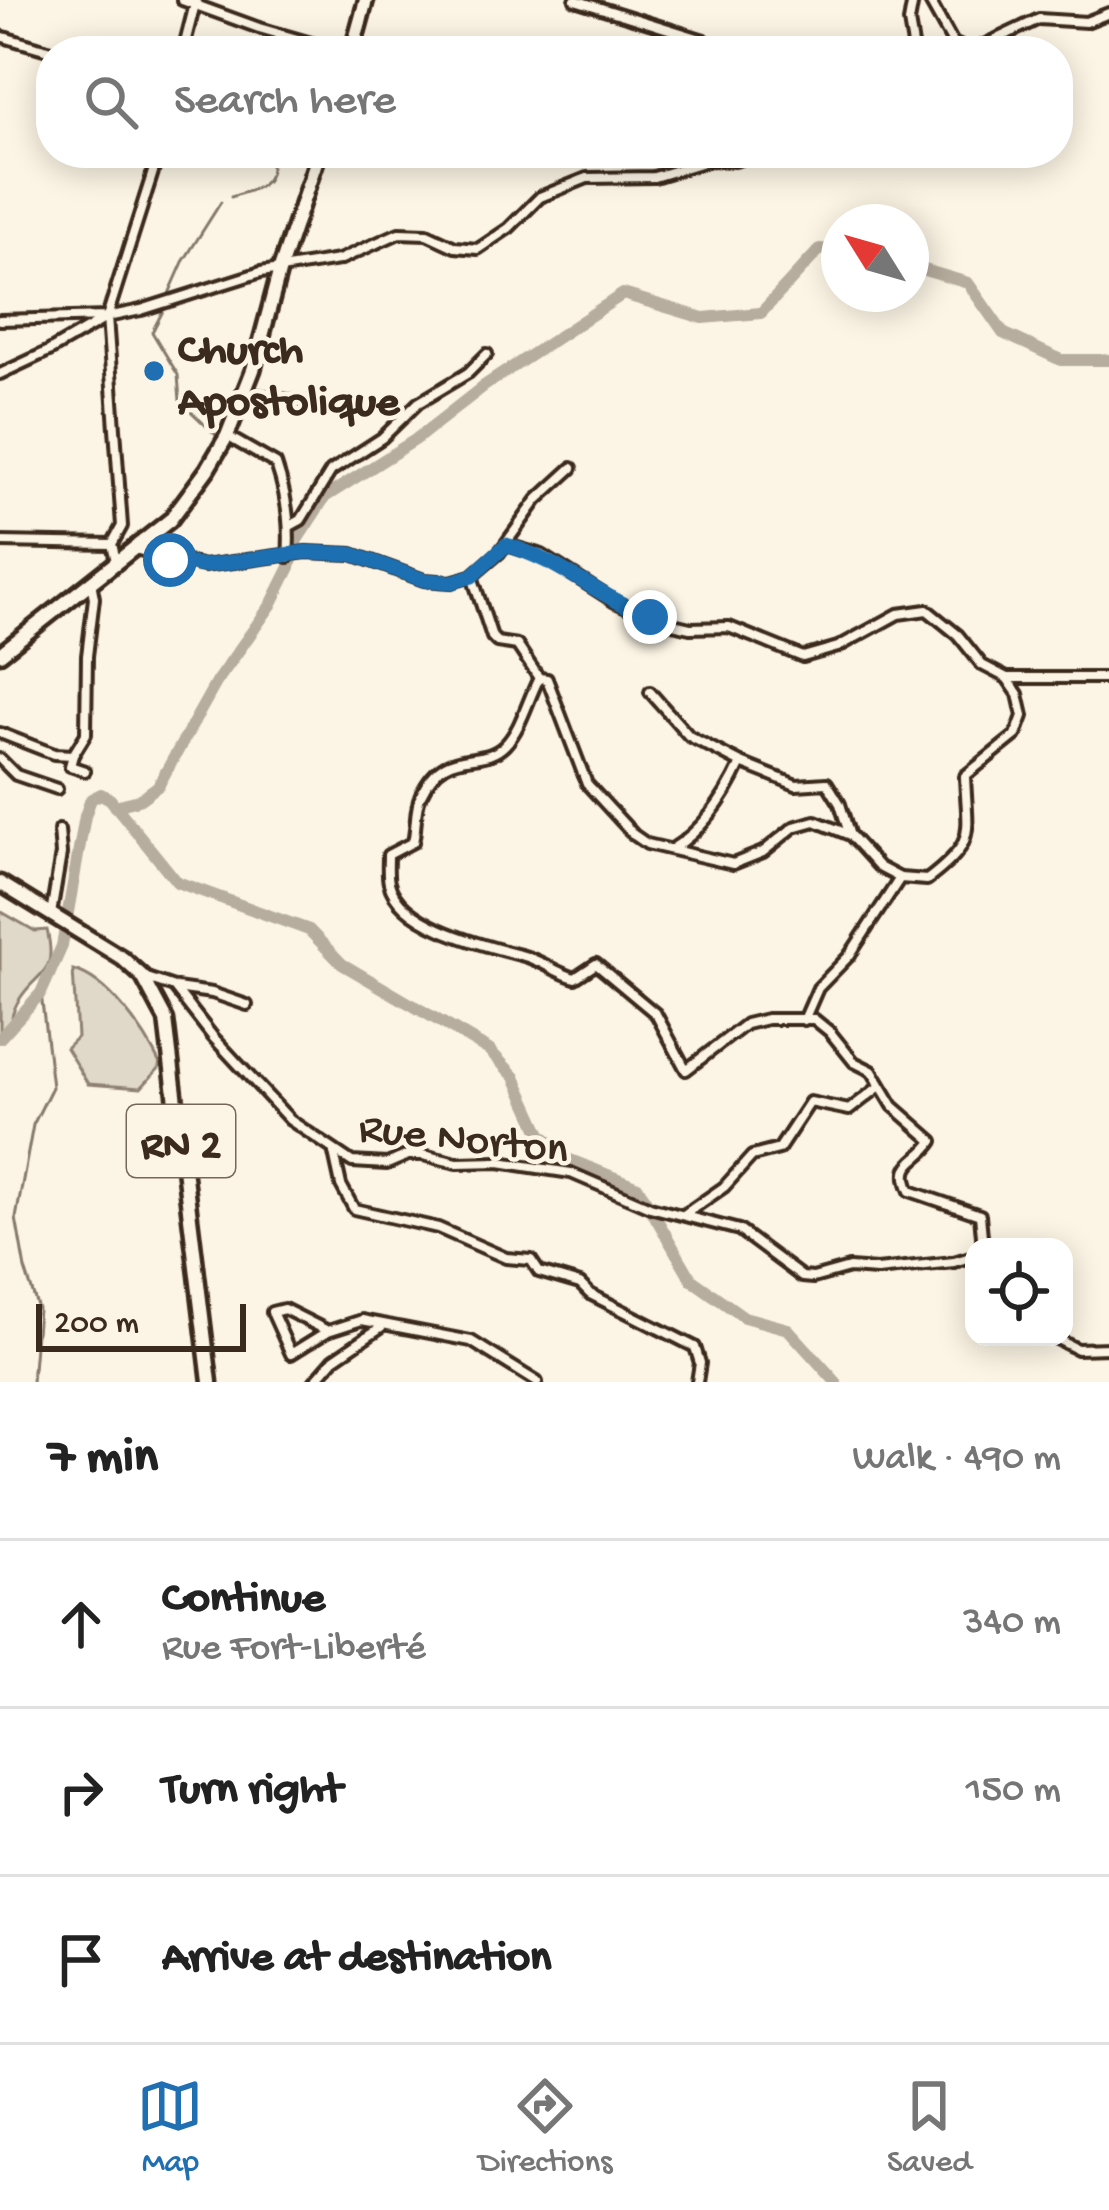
<!DOCTYPE html>
<html lang="en">
<head>
<meta charset="utf-8">
<style>
	:root { --surface:#fff; --page:#f2f2f2; --text:#222; --muted:#767676; --line:#e0e0e0; --accent:#1f6fb2 }
	body { margin:0; font-family:"Gochi Hand",sans-serif; background:var(--page); color:var(--text) }
	.controls { position:absolute; right:36px; bottom:36px; display:grid; overflow:hidden; border-radius:24px; box-shadow:0 6px 30px #0003 }
	.controls button { width:108px; height:108px; display:grid; place-items:center; padding:0; border:0; border-bottom:3px solid var(--line); background:var(--surface); color:var(--text); font:60px sans-serif }
	.compass { position:absolute; left:821px; top:204px; width:108px; height:108px; border-radius:50%; background:var(--surface); box-shadow:0 6px 30px #0003; rotate:307deg }
	.scale { position:absolute; left:36px; bottom:30px; width:210px; box-sizing:border-box; padding-left:12px; border:6px solid #3b2a1e; border-top:0; font-size:33px; line-height:42px; white-space:nowrap; color:#3b2a1e; -webkit-text-stroke:9px #fcf5e5; paint-order:stroke }
	.stop { position:absolute; width:36px; height:36px; margin:-27px; border:9px solid #1f6fb2; border-radius:50%; background:#fff }
	.stop.end { background:#1f6fb2; border-color:#fff; box-shadow:0 3px 12px #0008 }
	.list { margin:0; padding:0; list-style:none }
	h2 { display:flex; justify-content:space-between; align-items:center; height:156px; margin:0; padding:0 48px; font-size:51px }
	h2 small { font-size:39px; font-weight:400; color:var(--muted) }
	.list li { display:grid; grid-template-columns:78px 1fr auto; gap:36px; align-items:center; box-sizing:border-box; height:168px; padding:0 48px; border-top:3px solid var(--line) }
	.list b { display:block; font-size:45px; white-space:nowrap }
	.list p { margin:0; font-size:39px; white-space:nowrap; color:var(--muted) }
	.list em { font-size:39px; font-style:normal; color:var(--muted) }
	.icon { flex:none; width:66px; height:66px; fill:none; stroke:currentColor; stroke-width:2; stroke-linecap:round; stroke-linejoin:round }
	.map { position:relative; flex:none; width:1109px; height:1382px; overflow:hidden }
	.search { position:absolute; background:var(--surface); box-shadow:0 6px 30px #0003; left:36px; right:36px; top:36px; height:132px; display:flex; align-items:center; gap:30px; box-sizing:border-box; padding:0 42px; border-radius:48px; color:var(--muted); font-size:45px }
	.sheet { height:660px; background:var(--surface) }
	nav { display:flex; justify-content:space-around; align-items:center; box-sizing:border-box; height:168px; border-top:3px solid var(--line); background:var(--surface); font-size:33px; color:var(--muted) }
	nav a { display:grid; justify-items:center; gap:6px }
	nav .on { color:var(--accent) }
	.map>svg:first-child { display:block }
	.green { fill:#e0d8c8; stroke:#8e8173; stroke-width:3 }
	.lines { fill:none; stroke-linecap:round; stroke-linejoin:round }
	.stream { stroke:#85796b; stroke-width:3 }
	.river { stroke:#b7ad9e; stroke-width:12 }
	.street-casing { stroke:#3b2a1e; stroke-width:16 }
	.primary-casing { stroke:#3b2a1e; stroke-width:21 }
	.street { stroke:#fcf5e5; stroke-width:8 }
	.primary { stroke:#fcf5e5; stroke-width:12 }
	.route { stroke:#1f6fb2; stroke-width:15 }
	.poi-dot { fill:#1f6fb2; stroke:#fcf5e5; stroke-width:4.5 }
	.labels { text-anchor:middle; stroke-width:9; stroke-linejoin:round; paint-order:stroke }
	.shield { fill:#fcf5e5; stroke:#75675a; stroke-width:3 }
	.shield-label { font-size:42px; font-weight:bold; fill:#3b2a1e }
	.poi-label { font-size:45px; font-weight:bold; fill:#3b2a1e; stroke:#fcf5e5; text-anchor:start }
	.street-label { font-size:45px; fill:#3b2a1e; stroke:#fcf5e5 }
</style>
</head>
<body>
<div class="map">
<svg width="1109" height="1382" viewBox="0 0 1109 1382">
	<rect width="100%" height="100%" fill="#fcf5e5"/>
	<filter id="ink" filterUnits="userSpaceOnUse"><feTurbulence type="fractalNoise" baseFrequency=".00833" numOctaves="2"/><feDisplacementMap in="SourceGraphic" scale="24" xChannelSelector="R" yChannelSelector="G"/><feConvolveMatrix kernelMatrix="1 2 1 2 8 2 1 2 1" color-interpolation-filters="sRGB"/></filter>
	<g filter="url(#ink)">
		<g class="green">
			<path d="M 0,911 L 35,931 L 47,930 C 58,977 38,969 19,1000 C 10,1013 14,1025 0,1035 Z"/>
			<path d="M 73,970 C 108,978 146,1034 161,1066 L 141,1088 L 88,1084 L 66,1048 L 77,1037 Z"/>
		</g>
		<g class="lines">
			<g class="stream">
				<path d="M 231,197 C 250,190 272,188 271,165"/>
				<path d="M 168,296 L 183,262 L 221,202"/>
				<path d="M 165,307 L 152,332 L 178,375 L 180,401 L 219,438"/>
				<path d="M 201,468 L 211,451"/>
				<path d="M 160,520 L 177,500"/>
				<path d="M 79,584 L 100,565"/>
				<path d="M 0,644 L 16,634"/>
				<path d="M 32,1382 L 38,1309 L 25,1269 L 16,1218 L 33,1125 L 52,1087 L 41,993"/>
			</g>
			<g class="river">
				<path d="M 911,266 L 968,283 L 1003,333 L 1061,360 L 1109,360"/>
				<path d="M 115,806 L 139,800 L 158,786 L 217,681 L 271,605 L 290,567 L 297,540 L 325,497 L 415,440 L 484,386 L 623,294 L 703,318 L 761,313 L 820,249 L 839,251"/>
				<path d="M 0,1038 L 41,993 L 62,946 L 85,816 L 91,799 L 101,794 L 110,799 L 177,882 L 309,930 L 342,964 L 489,1050 L 515,1077 L 541,1134 L 568,1159 L 638,1187 L 692,1280 L 744,1317 L 788,1329 L 836,1382"/>
			</g>
			<defs>
				<g id="street">
					<path d="M 182,0 L 259,28 L 339,51"/>
					<path d="M 575,0 L 704,40"/>
					<path d="M 913,0 L 909,22 L 914,51"/>
					<path d="M 929,0 L 953,43 L 970,51"/>
					<path d="M 0,36 L 51,51"/>
					<path d="M 183,51 L 196,0"/>
					<path d="M 971,51 L 1039,19 L 1086,22 L 1109,13"/>
					<path d="M 0,320 L 107,317 L 141,310 L 261,272 L 339,260 L 399,233 L 427,234 L 455,247 L 478,249 L 509,228 L 540,197 L 587,178 L 654,177 L 710,160 L 735,161 L 757,153"/>
					<path d="M 0,374 L 49,351 L 106,318"/>
					<path d="M 245,393 L 317,405"/>
					<path d="M 227,436 L 276,464 C 287,496 291,524 288,557"/>
					<path d="M 290,526 L 301,520 L 331,471 L 382,438 L 418,403 L 468,373 L 487,354"/>
					<path d="M 0,542 L 112,544"/>
					<path d="M 135,549 L 204,566 L 306,552 L 352,554 L 424,580 L 451,582 L 472,576 L 499,553 L 537,500 L 572,468"/>
					<path d="M 116,561 L 112,544 L 122,526 L 107,317 L 159,153"/>
					<path d="M 472,576 L 492,637 L 497,642 L 517,645 L 539,678 L 547,679 L 587,784 L 634,835 L 647,844 L 733,864 L 763,852 L 794,827 L 815,821 L 850,835 L 879,867 L 900,878 L 927,880 C 978,841 967,834 965,776 L 1016,735 L 1023,716 L 1018,694 L 1007,678 L 982,665 L 958,635 L 927,610 L 898,614 L 838,647 L 803,657 L 729,627 L 690,628 L 656,620 L 615,602 L 542,555 L 507,545"/>
					<path d="M 539,678 C 528,699 521,729 505,745 C 481,770 446,742 421,795 C 414,810 417,827 413,842 L 388,855 C 388,864 387,875 389,883 C 400,927 486,946 524,956 C 542,961 557,973 575,978 L 596,964 L 656,1014 L 686,1070 L 746,1024 L 767,1019 L 814,1019 L 830,1032 L 854,1062 L 872,1071 L 893,1106 L 933,1141 C 920,1162 896,1161 910,1191 L 980,1215 L 983,1247"/>
					<path d="M 1007,678 L 1109,678"/>
					<path d="M 650,692 L 689,736 L 741,763 L 796,785 L 827,783 L 840,804 L 849,833"/>
					<path d="M 0,733 L 54,754 L 73,755 L 70,766 L 85,771"/>
					<path d="M 73,755 L 86,734 L 87,656 L 94,598 L 91,582"/>
					<path d="M 0,759 L 16,775 L 57,789"/>
					<path d="M 672,849 C 703,830 726,796 741,763"/>
					<path d="M 51,914 L 61,854 L 59,830"/>
					<path d="M 144,977 L 174,987 L 213,1037 L 290,1120 L 352,1162 L 387,1164 L 408,1155 L 423,1155 L 457,1163 L 499,1162 L 571,1173 L 650,1207 L 739,1230 L 802,1277 L 813,1278 L 849,1268 L 877,1270 L 954,1262 L 974,1256"/>
					<path d="M 176,988 L 212,993 L 247,1005"/>
					<path d="M 804,1020 L 818,988 L 849,956 L 900,878"/>
					<path d="M 334,1153 L 341,1185 L 354,1209 L 438,1228 L 506,1258 L 531,1260 L 539,1272 L 580,1284 L 590,1294 L 695,1347 L 700,1363 L 697,1382"/>
					<path d="M 685,1214 L 724,1187 L 752,1156 L 779,1149 L 810,1102 L 849,1110 L 880,1086"/>
					<path d="M 328,1331 L 284,1309 L 272,1312 L 291,1354 L 328,1331 L 362,1320 L 471,1341 L 537,1382"/>
					<path d="M 1053,1337 L 1077,1349 L 1109,1348"/>
					<path d="M 314,1382 L 334,1359 L 381,1327"/>
				</g>
				<g id="primary">
					<path d="M 352,51 L 366,0"/>
					<path d="M 0,654 L 170,520 L 207,470 L 227,436 L 253,370 L 280,269 L 319,153"/>
					<path d="M 0,883 L 122,958 L 143,977 L 166,1020 L 210,1382"/>
				</g>
			</defs>
			<use href="#street" class="street-casing"/>
			<use href="#primary" class="primary-casing"/>
			<use href="#street" class="street"/>
			<use href="#primary" class="primary"/>
		</g>
	</g>
	<g class="lines" filter="url(#ink)">
		<path class="route" d="M 170,560 L 204,566 L 306,552 L 352,554 L 424,580 L 452,582 L 472,576 L 506,545 C 559,560 599,597 650,617"/>
	</g>
	<circle class="poi-dot" cx="154" cy="371" r="12"/>
	<g class="labels">
		<rect class="shield" x="127" y="1105" width="108" height="72" rx="9"/>
		<g class="shield-label">
			<text x="181" y="1156">RN 2</text>
		</g>
		<g class="poi-label">
			<text x="178" y="361">Church<tspan x="178" dy="52">Apostolique</tspan></text>
		</g>
		<g class="street-label">
			<text transform="translate(464 1134) rotate(6)" y="16">Rue Norton</text>
		</g>
	</g>
</svg>
<div class="controls">
<button><svg class="icon" aria-label="locate" viewBox="0 0 24 24"><circle cx="12" cy="12" r="6"/><path d="M12 2v4M12 18v4M2 12h4M18 12h4"/></svg></button>
</div>
<svg class="compass" viewBox="-18 -18 36 36"><path d="M0-13l5 13h-10z" fill="#e53935"/><path d="M0 13l5-13h-10z" fill="#767676"/></svg>
<div class="scale">200 m</div>
<div class="stop" style="left:170px;top:560px"></div>
<div class="stop end" style="left:650px;top:617px"></div>
<div class="search"><svg class="icon" aria-label="search" viewBox="0 0 24 24"><circle cx="10" cy="10" r="6"/><path d="M15 15l6 6"/></svg>Search here</div>
</div>
<section class="sheet">
<h2>7 min<small>Walk · 490 m</small></h2>
<ul class="list">
<li><svg class="icon" aria-label="ahead" viewBox="0 0 24 24"><path d="M12 20V5M6 11l6-6 6 6"/></svg><div><b>Continue</b><p>Rue Fort-Liberté</p></div><em>340 m</em></li>
<li><svg class="icon" aria-label="right" viewBox="0 0 24 24"><path d="M7 20v-9h11M14 6l5 5-5 5"/></svg><div><b>Turn right</b></div><em>150 m</em></li>
<li><svg class="icon" aria-label="arrive" viewBox="0 0 24 24"><path d="M6 21V4h12l-3 4 3 4H6"/></svg><div><b>Arrive at destination</b></div></li>
</ul>
</section>
<nav>
<a class="on"><svg class="icon" aria-label="map" viewBox="0 0 24 24"><path d="M3 6l6-2 6 2 6-2v14l-6 2-6-2-6 2zM9 4v14M15 6v14"/></svg>Map</a>
<a><svg class="icon" aria-label="directions" viewBox="0 0 24 24"><path d="M12 3l9 9-9 9-9-9zM9 14v-3h6M13 9l2 2-2 2"/></svg>Directions</a>
<a><svg class="icon" aria-label="saved" viewBox="0 0 24 24"><path d="M7 4h10v16l-5-4-5 4z"/></svg>Saved</a>
</nav>
</body>
</html>
